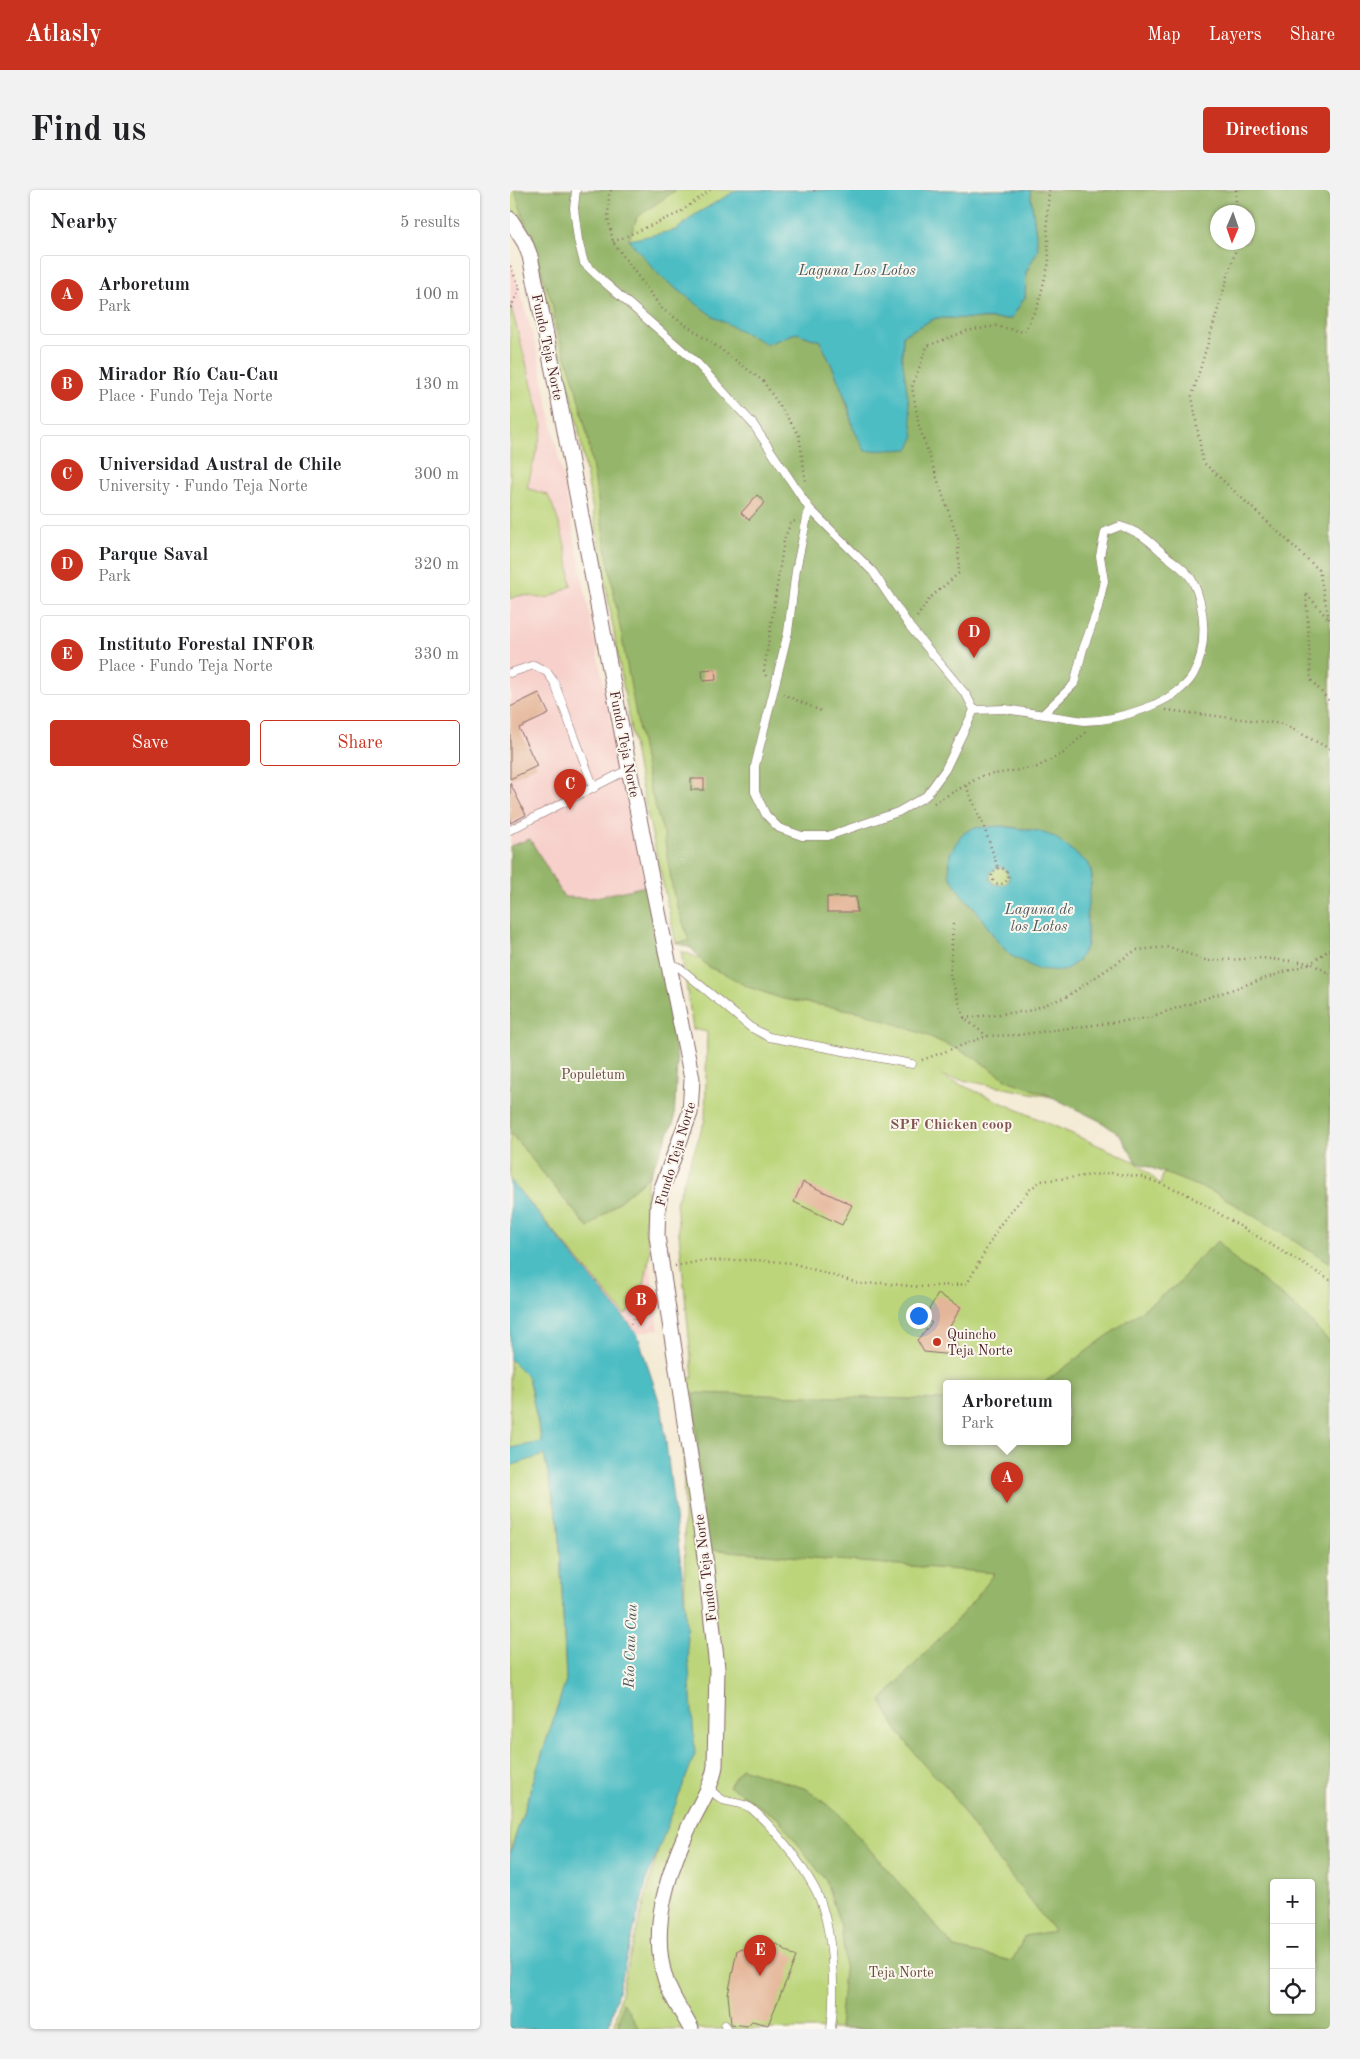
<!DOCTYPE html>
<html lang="en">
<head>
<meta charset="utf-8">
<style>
	:root { --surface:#fff; --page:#f2f2f2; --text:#202124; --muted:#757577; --line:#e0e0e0; --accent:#c8321e }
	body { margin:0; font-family:"Old Standard TT",serif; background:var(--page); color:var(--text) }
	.controls { position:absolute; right:15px; bottom:15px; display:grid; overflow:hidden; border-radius:5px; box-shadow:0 1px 4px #0004 }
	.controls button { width:45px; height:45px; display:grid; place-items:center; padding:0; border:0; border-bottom:1px solid var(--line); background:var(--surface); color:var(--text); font:25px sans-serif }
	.compass { position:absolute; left:700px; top:15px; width:45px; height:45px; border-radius:50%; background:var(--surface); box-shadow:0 1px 4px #0004; rotate:182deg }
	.you { position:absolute; left:408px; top:1125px; width:18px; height:18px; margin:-12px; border:4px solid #fff; border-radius:50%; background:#1a73e8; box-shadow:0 0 0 8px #1a73e833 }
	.badge { display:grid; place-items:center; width:32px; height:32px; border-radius:50%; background:var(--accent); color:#fff; font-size:16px; font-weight:700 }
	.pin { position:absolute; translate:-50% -41px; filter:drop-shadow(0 1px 2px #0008) }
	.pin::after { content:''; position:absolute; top:26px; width:18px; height:15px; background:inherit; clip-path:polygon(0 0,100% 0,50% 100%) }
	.popup { position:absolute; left:433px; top:1190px; width:128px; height:65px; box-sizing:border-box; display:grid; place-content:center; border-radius:5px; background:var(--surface); filter:drop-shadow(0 1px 4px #0005); font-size:16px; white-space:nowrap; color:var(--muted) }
	.popup b { font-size:19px; color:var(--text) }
	.popup::after { content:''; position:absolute; left:50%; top:100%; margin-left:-10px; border:10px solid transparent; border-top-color:var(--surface) }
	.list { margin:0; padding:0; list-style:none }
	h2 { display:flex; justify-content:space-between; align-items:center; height:65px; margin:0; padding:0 20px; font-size:21px }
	h2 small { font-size:16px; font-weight:400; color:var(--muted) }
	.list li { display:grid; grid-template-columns:32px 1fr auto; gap:15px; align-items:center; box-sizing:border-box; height:80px; margin:0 10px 10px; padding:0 10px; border:1px solid var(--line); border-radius:5px }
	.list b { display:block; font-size:19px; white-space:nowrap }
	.list p { margin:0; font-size:16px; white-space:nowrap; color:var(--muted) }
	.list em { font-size:16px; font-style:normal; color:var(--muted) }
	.actions { display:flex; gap:10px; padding:15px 20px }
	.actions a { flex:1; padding:11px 0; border:1px solid var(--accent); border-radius:5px; text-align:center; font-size:18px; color:var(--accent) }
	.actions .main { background:var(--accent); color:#fff }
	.icon { flex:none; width:28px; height:28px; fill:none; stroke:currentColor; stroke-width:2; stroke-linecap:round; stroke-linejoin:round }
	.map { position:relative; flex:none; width:820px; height:1839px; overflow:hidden; border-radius:5px }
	header { display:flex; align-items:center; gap:30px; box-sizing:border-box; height:70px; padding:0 25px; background:var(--accent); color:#fff }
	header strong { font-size:24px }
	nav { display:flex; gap:28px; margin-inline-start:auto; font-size:18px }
	.intro { display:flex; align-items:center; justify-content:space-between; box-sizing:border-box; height:120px; padding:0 30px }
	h1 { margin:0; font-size:35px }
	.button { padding:12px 22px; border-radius:5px; background:var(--accent); color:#fff; font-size:18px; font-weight:700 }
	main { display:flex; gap:30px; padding:0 30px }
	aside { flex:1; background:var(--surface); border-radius:5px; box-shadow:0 1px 4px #0004 }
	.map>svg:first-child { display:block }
	.built { fill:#f7d0cb }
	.green { fill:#bcd57a; stroke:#837a52; fill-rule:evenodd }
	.forest { fill:#95b66a; stroke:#706a4a; fill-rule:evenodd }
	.water { fill:#4ebdc4; stroke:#4c6e78; fill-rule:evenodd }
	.building { fill:#e4b699 }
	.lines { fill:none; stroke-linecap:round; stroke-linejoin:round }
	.service-casing { stroke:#866666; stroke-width:9 }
	.minor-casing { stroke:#866666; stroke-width:17 }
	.path { stroke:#866666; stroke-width:2.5; stroke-dasharray:1 4; stroke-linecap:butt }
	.service { stroke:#fff; stroke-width:8 }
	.minor { stroke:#fff; stroke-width:15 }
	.poi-dot { fill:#c8321e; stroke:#fbf7ec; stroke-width:2 }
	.labels { text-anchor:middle; stroke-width:4; stroke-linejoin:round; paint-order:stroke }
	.street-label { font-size:14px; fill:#4a1f2b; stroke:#fbf7ec }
	.park-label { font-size:14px; fill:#664c3f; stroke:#fbf7ec }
	.poi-label { font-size:14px; fill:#4a1f2b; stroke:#fbf7ec; text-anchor:start }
	.water-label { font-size:15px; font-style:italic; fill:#4b5661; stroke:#fbf7ec }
	.neighbourhood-label { font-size:15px; font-weight:bold; fill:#805452; stroke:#fbf7ec }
</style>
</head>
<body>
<header>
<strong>Atlasly</strong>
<nav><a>Map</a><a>Layers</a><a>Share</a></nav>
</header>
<div class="intro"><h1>Find us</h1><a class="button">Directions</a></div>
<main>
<aside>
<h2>Nearby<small>5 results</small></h2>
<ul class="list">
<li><span class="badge">A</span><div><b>Arboretum</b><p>Park</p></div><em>100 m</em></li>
<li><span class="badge">B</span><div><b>Mirador Río Cau-Cau</b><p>Place · Fundo Teja Norte</p></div><em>130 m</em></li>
<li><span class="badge">C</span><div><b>Universidad Austral de Chile</b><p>University · Fundo Teja Norte</p></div><em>300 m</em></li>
<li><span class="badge">D</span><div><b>Parque Saval</b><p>Park</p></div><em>320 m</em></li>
<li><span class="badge">E</span><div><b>Instituto Forestal INFOR</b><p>Place · Fundo Teja Norte</p></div><em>330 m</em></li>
</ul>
<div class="actions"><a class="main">Save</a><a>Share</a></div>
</aside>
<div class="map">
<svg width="820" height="1839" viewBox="0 0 820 1839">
	<rect width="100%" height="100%" fill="#fbf7ec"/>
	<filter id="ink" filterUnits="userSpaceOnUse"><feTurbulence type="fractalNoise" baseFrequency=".02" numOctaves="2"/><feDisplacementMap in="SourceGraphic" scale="10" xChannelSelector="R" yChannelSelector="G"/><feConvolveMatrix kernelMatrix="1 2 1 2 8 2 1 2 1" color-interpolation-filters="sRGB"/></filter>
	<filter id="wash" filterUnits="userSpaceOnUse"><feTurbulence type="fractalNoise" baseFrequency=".0096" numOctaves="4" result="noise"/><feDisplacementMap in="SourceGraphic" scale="20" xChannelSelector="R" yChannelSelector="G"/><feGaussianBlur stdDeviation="1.12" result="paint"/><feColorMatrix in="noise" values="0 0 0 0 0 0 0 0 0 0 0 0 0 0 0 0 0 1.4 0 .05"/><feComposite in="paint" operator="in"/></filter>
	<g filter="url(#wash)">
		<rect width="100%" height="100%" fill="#f4ebd5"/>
		<path class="built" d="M 0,68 L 27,159 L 112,587 L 158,804 L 167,872 L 164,931 L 137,993 L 135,1038 L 149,1139 L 127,1143 L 0,990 Z"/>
		<g class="green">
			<path d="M 0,0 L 820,0 L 820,1839 L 104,1839 L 113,1792 L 148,1661 L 181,1563 L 175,1431 L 173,1188 L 183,1188 L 166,1013 L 195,930 L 197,842 L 183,839 L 171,761 L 248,791 L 443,725 L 166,753 L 128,581 L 67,230 L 29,79 L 11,28 L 0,18 ZM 708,22 L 738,22 L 738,52 L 708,52 ZM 431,886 L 632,924 L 669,936 L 650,994 L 626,972 ZM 437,1194 L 557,1194 L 557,1252 L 437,1252 ZM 764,1693 L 801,1693 L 801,1820 L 764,1820 Z"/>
			<path d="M 0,113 L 33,236 L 17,298 L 38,305 C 52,336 58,363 61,396 C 54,399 43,407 35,408 C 23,409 15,401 0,409 Z"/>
			<path d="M 0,942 L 78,1038 L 139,986 L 137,993 L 135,1038 L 140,1061 L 135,1091 L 129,1109 L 115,1125 L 0,990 Z"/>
			<path d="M 0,1169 L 18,1187 L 49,1335 L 56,1490 L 0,1663 Z"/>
		</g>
		<g class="forest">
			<path d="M 7,0 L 166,0 L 127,27 L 119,50 L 257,154 L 286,143 L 310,151 C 324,179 337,207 343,238 L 392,168 L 393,145 L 426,128 L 501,129 L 515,107 L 516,82 L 528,60 L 520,0 L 820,0 L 820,1073 L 708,1004 L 626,972 L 610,945 L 590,931 L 538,905 L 499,891 L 460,865 L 416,845 L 352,822 L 273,809 L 238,797 L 217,785 L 198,777 L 181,758 L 166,753 L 179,751 L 163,702 L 154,645 L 139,596 L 101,388 L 77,244 L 64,191 L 47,141 L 42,113 L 5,2 ZM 708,22 L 738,22 L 738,52 L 708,52 ZM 491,636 L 528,641 L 556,657 L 579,674 L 582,686 L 577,722 L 577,755 L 500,765 C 482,746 470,723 452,705 Z"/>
			<path d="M 20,649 L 54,707 L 81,708 L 136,696 L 158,804 L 167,872 L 164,931 L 139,986 L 78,1038 L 0,942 L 0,656 Z"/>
			<path d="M 708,1051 L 729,1074 L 742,1082 L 786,1117 L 820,1152 L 820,1839 L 329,1839 L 335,1769 L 331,1737 L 316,1691 L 269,1629 L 219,1596 L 231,1578 L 297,1599 L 329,1624 L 445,1758 L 502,1771 L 515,1746 L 544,1741 L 465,1640 L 438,1598 L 413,1574 L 387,1540 L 371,1511 C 408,1468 452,1430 485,1383 L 194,1359 L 184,1203 L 437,1210 L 437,1252 L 557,1252 L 557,1194 L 532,1194 L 669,1093 L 686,1071 ZM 764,1693 L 801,1693 L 801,1820 L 764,1820 Z"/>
			<path d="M 113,1812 L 129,1839 L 108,1839 Z"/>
		</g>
		<g class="water">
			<path d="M 227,0 L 520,0 L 528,60 L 516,82 L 515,107 L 501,129 L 426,128 L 393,145 L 392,168 L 404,248 L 398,259 L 355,261 L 343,238 L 338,215 L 324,180 L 310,151 L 286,143 L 257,154 L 204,127 L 151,87 L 119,50 L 166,40 L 186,24 Z"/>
			<path d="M 491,636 L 528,641 L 545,647 L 579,674 L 582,686 L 577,722 L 577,755 L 568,771 L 554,781 L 527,779 L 500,765 L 488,752 L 463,716 L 452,705 L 439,685 L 440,663 L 451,645 L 463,638 ZM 488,677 L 494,678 L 499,686 L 498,692 L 493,695 L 484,694 L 480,689 L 481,682 Z"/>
			<path d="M 0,990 L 127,1143 L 152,1220 L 173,1392 L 185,1564 L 138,1686 L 98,1839 L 0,1839 L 0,1663 L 56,1490 L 49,1335 L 34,1265 L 0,1276 L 0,1258 L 32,1252 L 18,1187 L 0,1169 Z"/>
		</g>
		<g id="blocks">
			<g class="building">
				<path d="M 247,305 L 255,312 L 239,330 L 231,323 Z"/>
				<path d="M 205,479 L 206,490 L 193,491 L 192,480 Z"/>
				<path d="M 29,503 L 39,524 L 9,538 L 27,576 L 0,589 L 0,517 Z"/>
				<rect x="181" y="589" width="13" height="11"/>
				<path d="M 0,593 L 16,625 L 0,633 Z"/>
				<path d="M 317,707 L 346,707 L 347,722 L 317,722 Z"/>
				<path d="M 293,992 L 342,1015 L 332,1035 L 284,1012 Z"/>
				<path d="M 428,1104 L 451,1117 L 439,1138 L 447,1154 L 447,1161 L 443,1165 L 414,1162 L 407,1150 L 422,1133 L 414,1128 Z"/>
				<path d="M 267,1754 L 286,1767 L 258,1835 L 242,1831 L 237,1836 L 221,1834 L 218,1805 L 227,1760 Z"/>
			</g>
		</g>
	</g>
	<g filter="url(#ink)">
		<use href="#blocks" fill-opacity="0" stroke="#866666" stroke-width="1"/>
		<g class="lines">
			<defs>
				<g id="service">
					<path d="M 66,0 L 64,18 L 68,50 L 74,73 L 94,92 L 187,173 L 243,234 L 299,318 L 363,382 L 400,437 L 457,506 L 464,520 L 435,580 L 416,606 L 388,622 L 318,646 L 292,646 L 269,638 L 256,625 L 245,602 L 245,576 L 278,442 L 286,380 L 299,318"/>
					<path d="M 0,483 L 24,475 L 37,482 L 44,492 L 84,598"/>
					<path d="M 464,520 L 495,519 L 574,531 C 605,531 666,514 683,485 C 698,458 696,417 682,390 C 677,380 662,371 654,364 C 637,349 632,343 610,336 L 595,342 L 590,366 L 594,391 L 587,421 L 573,459 L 564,494 L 533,524"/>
					<path d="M 0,640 L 119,579"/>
					<path d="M 160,774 L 170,778 L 240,837 L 259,847 L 402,874"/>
					<path d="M 198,1599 C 203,1602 208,1607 213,1610 C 222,1613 235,1613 242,1619 C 266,1640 288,1669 304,1697 C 323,1731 326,1800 321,1839"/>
					<path d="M 215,1835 L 218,1839"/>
				</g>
				<path id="minor" d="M 0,29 L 15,53 L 20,66 L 52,225 L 119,579 L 182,889 L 180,923 L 152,998 L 148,1014 L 147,1046 L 194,1359 L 207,1478 L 205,1576 C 202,1598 187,1618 178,1639 C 157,1685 139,1741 156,1791 C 162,1809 173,1823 181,1839"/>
			</defs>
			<use href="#service" class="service-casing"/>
			<use href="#minor" class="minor-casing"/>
			<g class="path">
				<path d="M 101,0 L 99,4 L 98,28 L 103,52 L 152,119 L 209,158 L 253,191 L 289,245 L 296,293"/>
				<path d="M 304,0 L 306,4"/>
				<path d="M 726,0 L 726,22"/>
				<path d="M 103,52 L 169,23 L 200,0"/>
				<path d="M 726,52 L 726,59 L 682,206 L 693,272 L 809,380 L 819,430 L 796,403 L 801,490 L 820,512"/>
				<path d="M 0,76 L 10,98 L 0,119"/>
				<path d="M 407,427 L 420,408 L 449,383 L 448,349 L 409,236 L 402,197 L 417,156 L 457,141 L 486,136 L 514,142 L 528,115 L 539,72 L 537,29 L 539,0"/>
				<path d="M 256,486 L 254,481 L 274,350 L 281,332 L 286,331"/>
				<path d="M 273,504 L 313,522"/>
				<path d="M 656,520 L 773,534 L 820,559"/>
				<path d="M 456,596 L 474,637 L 488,678"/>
				<path d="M 424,613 L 472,586 L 527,577 L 554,563 L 578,540"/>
				<circle cx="490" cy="686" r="8"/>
				<path d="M 443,734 L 440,785 L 454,828 L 477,846"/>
				<path d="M 454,828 L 518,821 L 556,807 L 626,760 L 659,757 L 698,771 L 751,768 L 801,773 L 820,759"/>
				<path d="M 412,870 L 477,846 L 507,845 L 637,828 L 801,773 L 820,784"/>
				<path d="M 165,1076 L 191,1071 L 246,1070 L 282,1073 L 351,1094 L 373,1093 L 409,1097 L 457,1094 L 489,1036 L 519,1000 L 531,991 L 601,983 L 632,987 L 673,1002 L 820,1090"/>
				<path d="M 121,1134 L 140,1099"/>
			</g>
			<use href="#service" class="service"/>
			<use href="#minor" class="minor"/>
		</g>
	</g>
	<circle class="poi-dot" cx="427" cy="1152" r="5"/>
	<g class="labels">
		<g class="street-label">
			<text transform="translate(38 157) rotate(78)" y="5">Fundo Teja Norte</text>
			<text transform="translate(115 554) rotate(79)" y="5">Fundo Teja Norte</text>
			<text transform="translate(165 964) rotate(-73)" y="5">Fundo Teja Norte</text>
			<text transform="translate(195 1378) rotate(-97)" y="5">Fundo Teja Norte</text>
		</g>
		<g class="park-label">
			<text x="83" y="889">Populetum</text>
			<text x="391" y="1787">Teja Norte</text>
		</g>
		<g class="poi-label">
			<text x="437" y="1149">Quincho<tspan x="437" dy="16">Teja Norte</tspan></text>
		</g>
		<g class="water-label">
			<text x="347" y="85">Laguna Los Lotos</text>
			<text x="529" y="724">Laguna de<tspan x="529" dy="17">los Lotos</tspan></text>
			<text transform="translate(120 1456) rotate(-88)" y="5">Río Cau Cau</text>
		</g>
		<g class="neighbourhood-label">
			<text x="441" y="939">SPF Chicken coop</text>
		</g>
	</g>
</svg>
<div class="controls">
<button>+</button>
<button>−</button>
<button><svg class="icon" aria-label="locate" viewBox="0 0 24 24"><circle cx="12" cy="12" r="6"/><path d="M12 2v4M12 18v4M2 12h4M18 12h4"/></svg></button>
</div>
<svg class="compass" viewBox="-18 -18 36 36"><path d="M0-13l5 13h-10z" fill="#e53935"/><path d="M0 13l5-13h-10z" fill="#757577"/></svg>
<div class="you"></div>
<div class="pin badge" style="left:497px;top:1313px">A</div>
<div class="popup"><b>Arboretum</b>Park</div>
<div class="pin badge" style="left:131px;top:1136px">B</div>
<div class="pin badge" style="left:60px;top:620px">C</div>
<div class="pin badge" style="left:464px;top:468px">D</div>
<div class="pin badge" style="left:250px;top:1786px">E</div>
</div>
</main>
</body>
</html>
